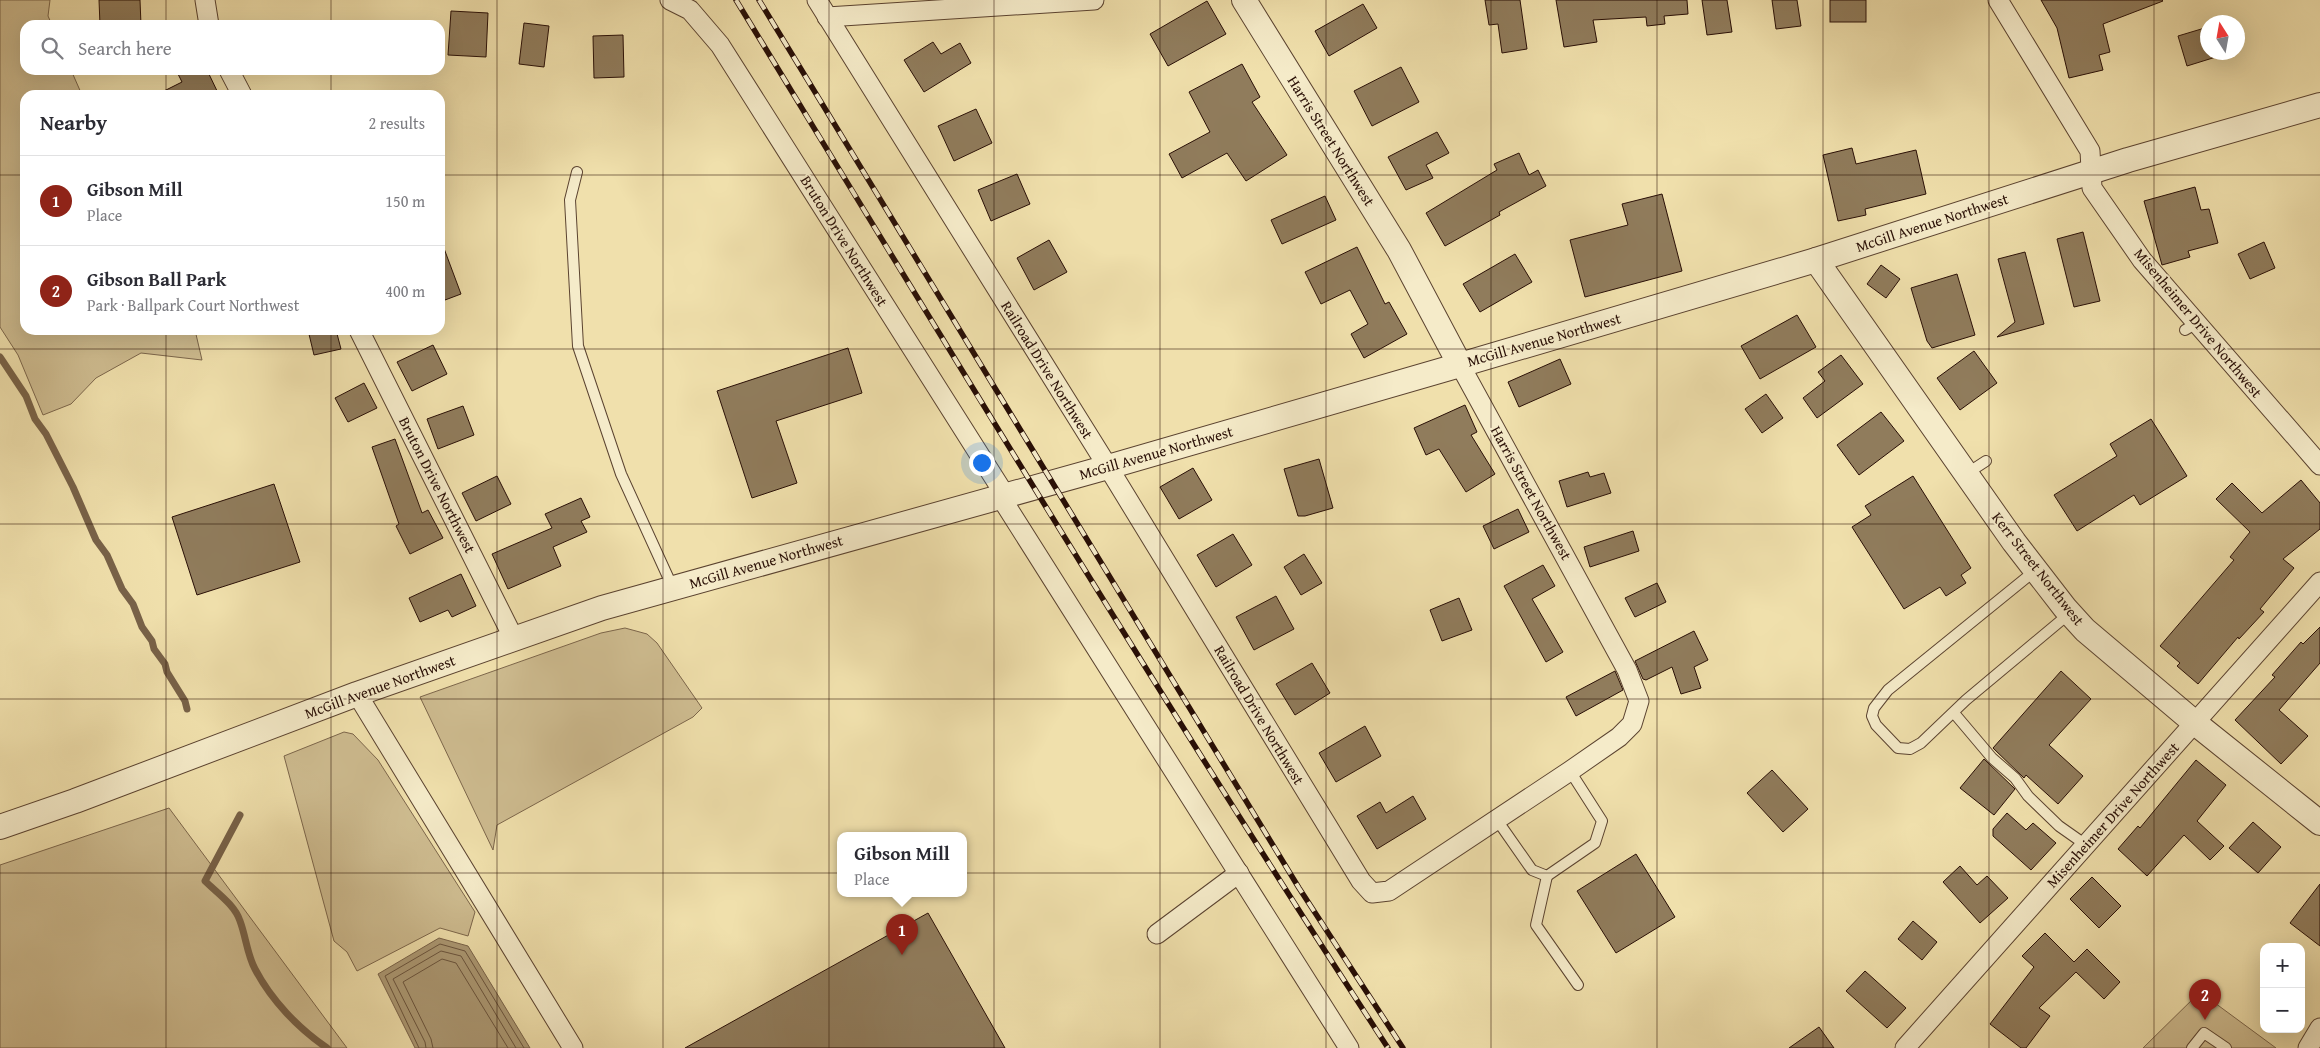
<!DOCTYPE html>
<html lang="en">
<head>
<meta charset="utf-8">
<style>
	:root { --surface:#fff; --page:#f2f2f3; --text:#2b2b33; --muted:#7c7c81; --line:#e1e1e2; --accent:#8f2418 }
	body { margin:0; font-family:"Gentium Book Plus",serif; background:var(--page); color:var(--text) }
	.controls { position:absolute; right:15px; bottom:15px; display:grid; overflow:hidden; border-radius:10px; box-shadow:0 5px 20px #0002 }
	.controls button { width:45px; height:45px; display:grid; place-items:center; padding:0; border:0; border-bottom:1px solid var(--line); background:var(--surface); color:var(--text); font:25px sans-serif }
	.compass { position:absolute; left:2200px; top:15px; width:45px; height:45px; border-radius:50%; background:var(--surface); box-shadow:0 5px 20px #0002; rotate:349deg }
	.you { position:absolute; left:981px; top:462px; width:18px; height:18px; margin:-12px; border:4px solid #fff; border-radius:50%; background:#1a73e8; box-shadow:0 0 0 8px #1a73e833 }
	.badge { display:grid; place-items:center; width:32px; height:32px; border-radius:50%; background:var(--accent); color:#fff; font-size:16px; font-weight:700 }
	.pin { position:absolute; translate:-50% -41px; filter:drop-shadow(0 1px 2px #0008) }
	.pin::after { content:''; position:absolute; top:26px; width:18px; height:15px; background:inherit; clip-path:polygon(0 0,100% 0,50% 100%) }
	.popup { position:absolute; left:837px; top:832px; width:130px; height:65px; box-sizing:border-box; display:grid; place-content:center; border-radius:10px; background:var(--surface); filter:drop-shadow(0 1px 4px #0005); font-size:16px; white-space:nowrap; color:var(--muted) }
	.popup b { font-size:19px; color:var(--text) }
	.popup::after { content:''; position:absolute; left:50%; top:100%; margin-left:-10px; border:10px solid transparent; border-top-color:var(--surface) }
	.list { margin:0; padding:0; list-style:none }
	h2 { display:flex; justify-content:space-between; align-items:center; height:65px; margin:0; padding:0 20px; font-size:21px }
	h2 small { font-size:16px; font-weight:400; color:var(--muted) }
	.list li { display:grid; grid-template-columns:32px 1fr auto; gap:15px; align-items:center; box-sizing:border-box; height:90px; padding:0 20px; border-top:1px solid var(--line) }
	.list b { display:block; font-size:19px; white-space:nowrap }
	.list p { margin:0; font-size:16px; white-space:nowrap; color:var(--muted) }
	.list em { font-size:16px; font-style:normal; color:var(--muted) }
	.icon { flex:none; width:28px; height:28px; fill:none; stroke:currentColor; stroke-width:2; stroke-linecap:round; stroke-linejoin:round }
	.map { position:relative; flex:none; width:2320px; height:1048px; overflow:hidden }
	.search { position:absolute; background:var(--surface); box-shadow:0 5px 20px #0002; left:20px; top:20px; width:425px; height:55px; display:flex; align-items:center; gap:12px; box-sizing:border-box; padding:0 18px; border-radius:15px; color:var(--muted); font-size:19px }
	.panel { position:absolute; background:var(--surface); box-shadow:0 5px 20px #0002; left:20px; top:90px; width:425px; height:245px; border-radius:15px }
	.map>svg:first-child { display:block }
	.green { fill:#cebc90; stroke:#7c664b }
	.water { fill:#ac9974; stroke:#786248 }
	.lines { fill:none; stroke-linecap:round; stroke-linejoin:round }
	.shore { stroke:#6a543d; stroke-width:1 }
	.stream { stroke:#786248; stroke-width:7 }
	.building { fill:#907c5c; stroke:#290f06 }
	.service-casing { stroke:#5b4330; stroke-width:12 }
	.minor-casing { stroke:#5b4330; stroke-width:21 }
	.tertiary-casing { stroke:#5b4330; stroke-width:26 }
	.service { stroke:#f5ebc9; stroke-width:10 }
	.minor { stroke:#f5ebc9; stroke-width:19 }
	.tertiary { stroke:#f5ebc9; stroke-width:24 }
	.rail-casing { stroke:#290f06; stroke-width:5.5 }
	.rail { stroke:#f5ebc9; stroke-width:4; stroke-dasharray:11; stroke-linecap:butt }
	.grid { fill:none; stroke:#290f06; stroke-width:1; stroke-opacity:0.55 }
	.labels { text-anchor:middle; stroke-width:4; stroke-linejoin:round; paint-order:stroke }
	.street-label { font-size:15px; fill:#290f06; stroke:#f5ebc9 }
</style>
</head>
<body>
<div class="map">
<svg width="2320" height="1048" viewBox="0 0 2320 1048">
	<rect width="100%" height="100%" fill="#f0e0ac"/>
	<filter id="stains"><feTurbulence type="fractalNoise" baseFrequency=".004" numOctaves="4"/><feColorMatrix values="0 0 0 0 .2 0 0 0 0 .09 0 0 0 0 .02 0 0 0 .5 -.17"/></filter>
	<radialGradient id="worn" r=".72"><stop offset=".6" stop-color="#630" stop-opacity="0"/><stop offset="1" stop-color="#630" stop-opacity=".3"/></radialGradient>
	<g class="green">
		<path d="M 0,0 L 50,0 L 48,16 L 52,25 L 25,25 L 25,70 L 71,70 L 82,95 L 25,95 L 25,330 L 195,330 L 202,360 L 141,353 L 96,378 L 71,404 L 43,415 L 18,355 L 0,327 Z"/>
		<path d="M 625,628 L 647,634 L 657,643 L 702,708 L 693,717 L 497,825 L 493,850 L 420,697 L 601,633 Z"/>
		<path d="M 344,732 L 353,734 L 378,760 L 475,912 L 468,936 L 440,928 L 357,971 L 347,952 L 334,941 L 284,756 Z"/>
		<path d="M 169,808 L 347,1048 L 0,1048 L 0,865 Z"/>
		<path d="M 2200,992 L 2276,1048 L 2143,1048 Z"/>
	</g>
	<path class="water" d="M 439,938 L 468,946 L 530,1048 L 415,1048 L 378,974 Z"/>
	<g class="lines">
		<g class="shore">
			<path d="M 419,1048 L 385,976 L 440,944 L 465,951 L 524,1048"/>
			<path d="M 426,1048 L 425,1042 L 393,979 L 441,951 L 461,956 L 516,1048"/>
			<path d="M 433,1048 L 431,1039 L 403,982 L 442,959 L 456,963 L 508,1048"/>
		</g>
		<g class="stream">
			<path d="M 0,357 L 26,396 L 35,419 L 46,434 L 73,487 L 96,540 L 107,555 L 122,589 L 133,604 L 142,627 L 152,641 L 154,649 L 165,664 L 167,672 L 185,701 L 187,709"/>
			<path d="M 240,815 L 205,881 C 216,892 235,905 240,921 C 246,937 247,954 255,969 C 271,1000 298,1028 327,1048"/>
		</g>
	</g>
	<g class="building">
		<path d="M 99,0 L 140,0 L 141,25 L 100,25 Z"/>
		<path d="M 1485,0 L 1520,0 L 1527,49 L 1502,53 L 1498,24 L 1489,25 Z"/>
		<path d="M 1556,0 L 1687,0 L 1688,14 L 1664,16 L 1665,24 L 1647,26 L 1646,17 L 1593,20 L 1597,42 L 1564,47 Z"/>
		<path d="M 1702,0 L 1727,0 L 1732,32 L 1707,35 Z"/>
		<path d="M 1772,0 L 1797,0 L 1801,26 L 1776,29 Z"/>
		<rect x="1830" y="0" width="36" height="22"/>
		<path d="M 2041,0 L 2162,0 L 2163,1 L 2103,24 L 2110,52 L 2099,55 L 2103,70 L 2069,78 L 2057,28 Z"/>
		<path d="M 1207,1 L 1226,34 L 1168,66 L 1150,34 Z"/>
		<path d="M 1363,4 L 1377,28 L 1329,56 L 1315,31 Z"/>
		<path d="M 451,11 L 488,13 L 486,57 L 448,55 Z"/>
		<path d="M 524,23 L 549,26 L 544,67 L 519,64 Z"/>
		<path d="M 2208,27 L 2208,52 L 2232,52 L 2187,66 L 2178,36 Z"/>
		<path d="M 623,35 L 624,77 L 594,78 L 593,36 Z"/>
		<path d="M 933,42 L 941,54 L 960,43 L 971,63 L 924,92 L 904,60 Z"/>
		<path d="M 1242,64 L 1260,97 L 1252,102 L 1287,155 L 1246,181 L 1227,153 L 1182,178 L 1169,154 L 1210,132 L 1189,92 Z"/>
		<path d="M 1401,67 L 1419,102 L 1372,126 L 1354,91 Z"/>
		<path d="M 176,70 L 207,70 L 219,95 L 156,95 L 182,82 Z"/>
		<path d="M 976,109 L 992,143 L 954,161 L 938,126 Z"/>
		<path d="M 1437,132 L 1449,153 L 1426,165 L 1433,178 L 1406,190 L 1388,157 Z"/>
		<path d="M 1852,148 L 1856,164 L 1916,150 L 1926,194 L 1865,209 L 1866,215 L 1838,221 L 1823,155 Z"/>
		<path d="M 1519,153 L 1529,175 L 1538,170 L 1546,186 L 1499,212 L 1500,215 L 1445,246 L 1426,213 L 1497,170 L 1494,164 Z"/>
		<path d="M 1017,174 L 1030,204 L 991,221 L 978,190 Z"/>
		<path d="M 2195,187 L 2201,210 L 2209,209 L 2218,243 L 2188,251 L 2190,257 L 2162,265 L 2144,201 Z"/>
		<path d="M 1662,194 L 1682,271 L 1585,297 L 1570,240 L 1628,225 L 1622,204 Z"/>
		<path d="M 1325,196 L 1336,220 L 1282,244 L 1271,220 Z"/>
		<path d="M 2083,232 L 2100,301 L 2074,307 L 2057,239 Z"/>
		<path d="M 1049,240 L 1067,272 L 1034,290 L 1017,258 Z"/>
		<path d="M 2264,242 L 2275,268 L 2250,279 L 2238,254 Z"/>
		<path d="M 440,243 L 442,243 L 461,294 L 445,300 L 440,288 Z"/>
		<path d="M 1357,247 L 1385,304 L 1389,302 L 1407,334 L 1364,358 L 1351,334 L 1368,324 L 1350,290 L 1321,304 L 1305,272 Z"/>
		<path d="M 2025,252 L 2044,324 L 1997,337 L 2015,322 L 1998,259 Z"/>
		<path d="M 1515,254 L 1532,282 L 1480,312 L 1463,284 Z"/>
		<path d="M 1881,265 L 1900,279 L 1886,298 L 1867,284 Z"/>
		<path d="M 1957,274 L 1975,335 L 1932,348 L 1927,341 L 1911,288 Z"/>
		<path d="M 1797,315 L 1816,347 L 1760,379 L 1741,346 Z"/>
		<path d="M 308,330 L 336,330 L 341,349 L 314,355 Z"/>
		<path d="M 433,345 L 447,374 L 412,391 L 397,362 Z"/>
		<path d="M 848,348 L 862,393 L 776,421 L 797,483 L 752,498 L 717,391 Z"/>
		<path d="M 1974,351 L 1997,383 L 1960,410 L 1937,378 Z"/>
		<path d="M 1841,355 L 1863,384 L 1817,418 L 1803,398 L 1825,381 L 1818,372 Z"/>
		<path d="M 1560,359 L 1571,384 L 1519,407 L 1508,382 Z"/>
		<path d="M 364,383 L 377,408 L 348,422 L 335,398 Z"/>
		<path d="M 1766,394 L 1783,418 L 1762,433 L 1745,409 Z"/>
		<path d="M 1465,405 L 1477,432 L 1471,435 L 1495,474 L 1466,492 L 1439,449 L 1426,455 L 1414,428 Z"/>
		<path d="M 463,406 L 474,435 L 438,449 L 427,419 Z"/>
		<path d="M 1881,412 L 1904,441 L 1859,475 L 1837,445 Z"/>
		<path d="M 2151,419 L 2187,476 L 2140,505 L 2134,495 L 2077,531 L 2054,495 L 2117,456 L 2110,444 Z"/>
		<path d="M 395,439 L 422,513 L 428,510 L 443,538 L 410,554 L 396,526 L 399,524 L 372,447 Z"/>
		<path d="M 1319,459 L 1333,508 L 1305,516 L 1298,516 L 1284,469 Z"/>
		<path d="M 1193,468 L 1212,500 L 1179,519 L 1160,487 Z"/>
		<path d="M 1588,472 L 1590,477 L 1604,473 L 1611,493 L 1567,507 L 1559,481 Z"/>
		<path d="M 497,476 L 511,504 L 476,521 L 462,493 Z"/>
		<path d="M 1913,476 L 1971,568 L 1961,575 L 1966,583 L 1946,596 L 1940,587 L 1904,609 L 1852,527 L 1871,515 L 1865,506 Z"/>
		<path d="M 2301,480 L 2320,503 L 2320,529 L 2283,559 L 2294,568 L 2260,609 L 2264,612 L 2239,639 L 2238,637 L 2198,684 L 2177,666 L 2180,663 L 2160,646 L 2234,560 L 2230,557 L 2250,532 L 2216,499 L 2232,483 L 2262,513 Z"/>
		<path d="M 274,484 L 300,562 L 197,595 L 172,517 Z"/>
		<path d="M 581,498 L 590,517 L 581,521 L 587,532 L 553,547 L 561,566 L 508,589 L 492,554 L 552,528 L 545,514 Z"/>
		<path d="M 1518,509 L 1529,532 L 1494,549 L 1483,526 Z"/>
		<path d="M 1633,531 L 1639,551 L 1590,567 L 1584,547 Z"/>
		<path d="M 1233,534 L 1252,565 L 1216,587 L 1197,555 Z"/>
		<path d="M 1304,554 L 1322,583 L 1301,595 L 1284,567 Z"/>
		<path d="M 1543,565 L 1555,586 L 1532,599 L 1563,652 L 1546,662 L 1504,586 Z"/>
		<path d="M 461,574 L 476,606 L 452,617 L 448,610 L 420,622 L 409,598 Z"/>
		<path d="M 1657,583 L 1666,602 L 1635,617 L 1625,598 Z"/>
		<path d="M 1276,596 L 1294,629 L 1254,650 L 1236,617 Z"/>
		<path d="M 1459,598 L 1472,630 L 1442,641 L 1430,610 Z"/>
		<path d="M 2320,627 L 2320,663 L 2279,710 L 2308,736 L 2281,764 L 2235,720 L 2275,677 L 2272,675 L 2301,642 L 2303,644 Z"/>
		<path d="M 1694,631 L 1708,660 L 1694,667 L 1701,688 L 1681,694 L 1672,667 L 1646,680 L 1643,679 L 1635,661 Z"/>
		<path d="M 1312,663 L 1330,693 L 1295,715 L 1276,684 Z"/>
		<path d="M 1615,671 L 1623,690 L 1576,716 L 1566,697 Z"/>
		<path d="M 2061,671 L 2091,699 L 2049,745 L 2083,776 L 2058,804 L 2026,775 L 2024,778 L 1993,748 Z"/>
		<path d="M 1365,726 L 1381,756 L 1336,782 L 1319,753 Z"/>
		<path d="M 1984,759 L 2015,789 L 1994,815 L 1960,788 Z"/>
		<path d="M 2196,760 L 2226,785 L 2197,821 L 2224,846 L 2210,860 L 2184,835 L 2147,876 L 2118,849 L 2138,826 L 2140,828 Z"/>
		<path d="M 1772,770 L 1808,809 L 1783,832 L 1747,793 Z"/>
		<path d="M 1413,796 L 1426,819 L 1377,849 L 1357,816 L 1380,802 L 1386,813 Z"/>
		<path d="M 2007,813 L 2026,830 L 2033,823 L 2056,843 L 2031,870 L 1993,836 L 1993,829 Z"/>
		<path d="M 2253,822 L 2281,847 L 2258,873 L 2229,848 Z"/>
		<path d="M 1636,854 L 1675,917 L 1616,953 L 1577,891 Z"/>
		<path d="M 1960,866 L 1977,885 L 1987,876 L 2008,898 L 1980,923 L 1943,882 Z"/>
		<path d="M 2092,877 L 2121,906 L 2099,928 L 2070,899 Z"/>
		<path d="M 2320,884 L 2320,946 L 2290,923 Z"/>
		<path d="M 928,913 L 1005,1048 L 685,1048 Z"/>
		<path d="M 1913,921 L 1937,942 L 1922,960 L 1898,939 Z"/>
		<path d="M 2045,933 L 2074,962 L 2087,949 L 2120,982 L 2104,999 L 2076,972 L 2039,1008 L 2050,1016 L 2026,1048 L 2021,1048 L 1990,1024 L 2034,967 L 2022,956 Z"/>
		<path d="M 1865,971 L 1906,1008 L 1887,1028 L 1846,991 Z"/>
		<path d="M 1819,1027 L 1834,1048 L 1789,1048 Z"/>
	</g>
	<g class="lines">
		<defs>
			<g id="service">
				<path d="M 577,172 L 570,200 L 578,346 L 621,474 L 673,588"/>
				<path d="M 2185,330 L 2197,323"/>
				<path d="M 1966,474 L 1986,461"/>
				<path d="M 2036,570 L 1888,690 L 1874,708 L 1872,716 L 1876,725 L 1898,748 L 1910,749 L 1921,743 L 1966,700 L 2070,613"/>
				<path d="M 1954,713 L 1992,758 L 2015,778 L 2028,796 L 2059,826 L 2086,845"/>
				<path d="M 1497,820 L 1532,870 L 1547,876 L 1595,843 L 1602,821 L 1570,771"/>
				<path d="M 1547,876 L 1536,925 L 1578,985"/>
				<path d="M 2192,1048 L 2204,1033 L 2226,1048"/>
			</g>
			<g id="minor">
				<path d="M 205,0 L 209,25"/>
				<path d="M 670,0 L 690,10 L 720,45 L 1005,495"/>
				<path d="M 817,0 L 1108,467 L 1361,881 L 1372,893 L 1389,891 L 1570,771 L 1619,737 L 1632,724 L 1639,701 L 1627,670 L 1460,365"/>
				<path d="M 1998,0 L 2090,151 L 2092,188 L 2142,260 L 2320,465"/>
				<path d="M 827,17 L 1094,0"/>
				<path d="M 229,70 L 242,95"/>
				<path d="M 359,330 L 514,639"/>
				<path d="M 1000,496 L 1349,1048"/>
				<path d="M 357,694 L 573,1048"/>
				<path d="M 1157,934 L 1239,873"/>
				<path d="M 1905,1048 L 2320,582"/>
				<path d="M 2308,1048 L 2320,1028"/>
			</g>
			<g id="tertiary">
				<path d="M 1244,0 L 1399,250 L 1460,365"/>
				<path d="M 1816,260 L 2014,542 L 2065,608 L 2085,630 L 2195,723 L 2320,823"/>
				<path d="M 0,827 L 75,801 L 357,694 L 602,608 L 1108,467 L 1460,365 L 1816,260 L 2128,160 L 2320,105"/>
			</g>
		</defs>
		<use href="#service" class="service-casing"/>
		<use href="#minor" class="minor-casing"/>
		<use href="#tertiary" class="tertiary-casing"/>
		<use href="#service" class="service"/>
		<use href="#minor" class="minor"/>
		<use href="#tertiary" class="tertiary"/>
		<defs>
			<g id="rail">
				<path d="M 736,0 C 950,351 1163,703 1388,1048"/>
				<path d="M 759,0 L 1299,888 L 1403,1048"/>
			</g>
		</defs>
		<use href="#rail" class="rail-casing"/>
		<use href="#rail" class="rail"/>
	</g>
	<path class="grid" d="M 166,0 L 166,25M 331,0 L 331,25M 497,0 L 497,1048M 663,0 L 663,1048M 829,0 L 829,1048M 994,0 L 994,1048M 1160,0 L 1160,1048M 1326,0 L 1326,1048M 1491,0 L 1491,1048M 1657,0 L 1657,1048M 1823,0 L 1823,1048M 1989,0 L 1989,1048M 2154,0 L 2154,1048M 166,70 L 166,95M 331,70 L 331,95M 0,175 L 25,175M 440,175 L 2320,175M 166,330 L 166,1048M 331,330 L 331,1048M 0,349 L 2320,349M 0,524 L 2320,524M 0,699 L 2320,699M 0,873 L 2320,873"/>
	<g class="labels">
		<g class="street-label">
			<text transform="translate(1331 141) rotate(58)" y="5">Harris Street Northwest</text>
			<text transform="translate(1932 223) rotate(-18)" y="5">McGill Avenue Northwest</text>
			<text transform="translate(844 241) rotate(58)" y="5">Bruton Drive Northwest</text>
			<text transform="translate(2198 323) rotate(50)" y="5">Misenheimer Drive Northwest</text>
			<text transform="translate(1544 340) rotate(-16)" y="5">McGill Avenue Northwest</text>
			<text transform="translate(1047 370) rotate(58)" y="5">Railroad Drive Northwest</text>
			<text transform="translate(1156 453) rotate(-16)" y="5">McGill Avenue Northwest</text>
			<text transform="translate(437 485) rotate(63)" y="5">Bruton Drive Northwest</text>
			<text transform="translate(1531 493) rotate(61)" y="5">Harris Street Northwest</text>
			<text transform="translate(766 562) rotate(-16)" y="5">McGill Avenue Northwest</text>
			<text transform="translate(2038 569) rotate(52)" y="5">Kerr Street Northwest</text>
			<text transform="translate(380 687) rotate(-20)" y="5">McGill Avenue Northwest</text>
			<text transform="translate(1259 715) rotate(59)" y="5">Railroad Drive Northwest</text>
			<text transform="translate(2113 815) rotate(-48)" y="5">Misenheimer Drive Northwest</text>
		</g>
	</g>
	<rect width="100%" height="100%" filter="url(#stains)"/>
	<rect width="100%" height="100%" fill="url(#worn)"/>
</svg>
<div class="controls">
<button>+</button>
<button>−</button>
</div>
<svg class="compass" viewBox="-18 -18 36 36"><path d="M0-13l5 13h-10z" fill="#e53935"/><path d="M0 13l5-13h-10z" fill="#7c7c81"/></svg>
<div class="you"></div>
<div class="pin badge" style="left:902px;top:955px">1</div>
<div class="popup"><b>Gibson Mill</b>Place</div>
<div class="pin badge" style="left:2205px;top:1020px">2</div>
<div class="search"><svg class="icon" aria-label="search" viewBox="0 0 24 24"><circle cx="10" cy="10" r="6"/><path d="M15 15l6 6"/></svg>Search here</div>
<section class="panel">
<h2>Nearby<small>2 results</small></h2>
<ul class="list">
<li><span class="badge">1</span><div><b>Gibson Mill</b><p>Place</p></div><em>150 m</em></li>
<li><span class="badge">2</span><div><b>Gibson Ball Park</b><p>Park · Ballpark Court Northwest</p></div><em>400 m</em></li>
</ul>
</section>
</div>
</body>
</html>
